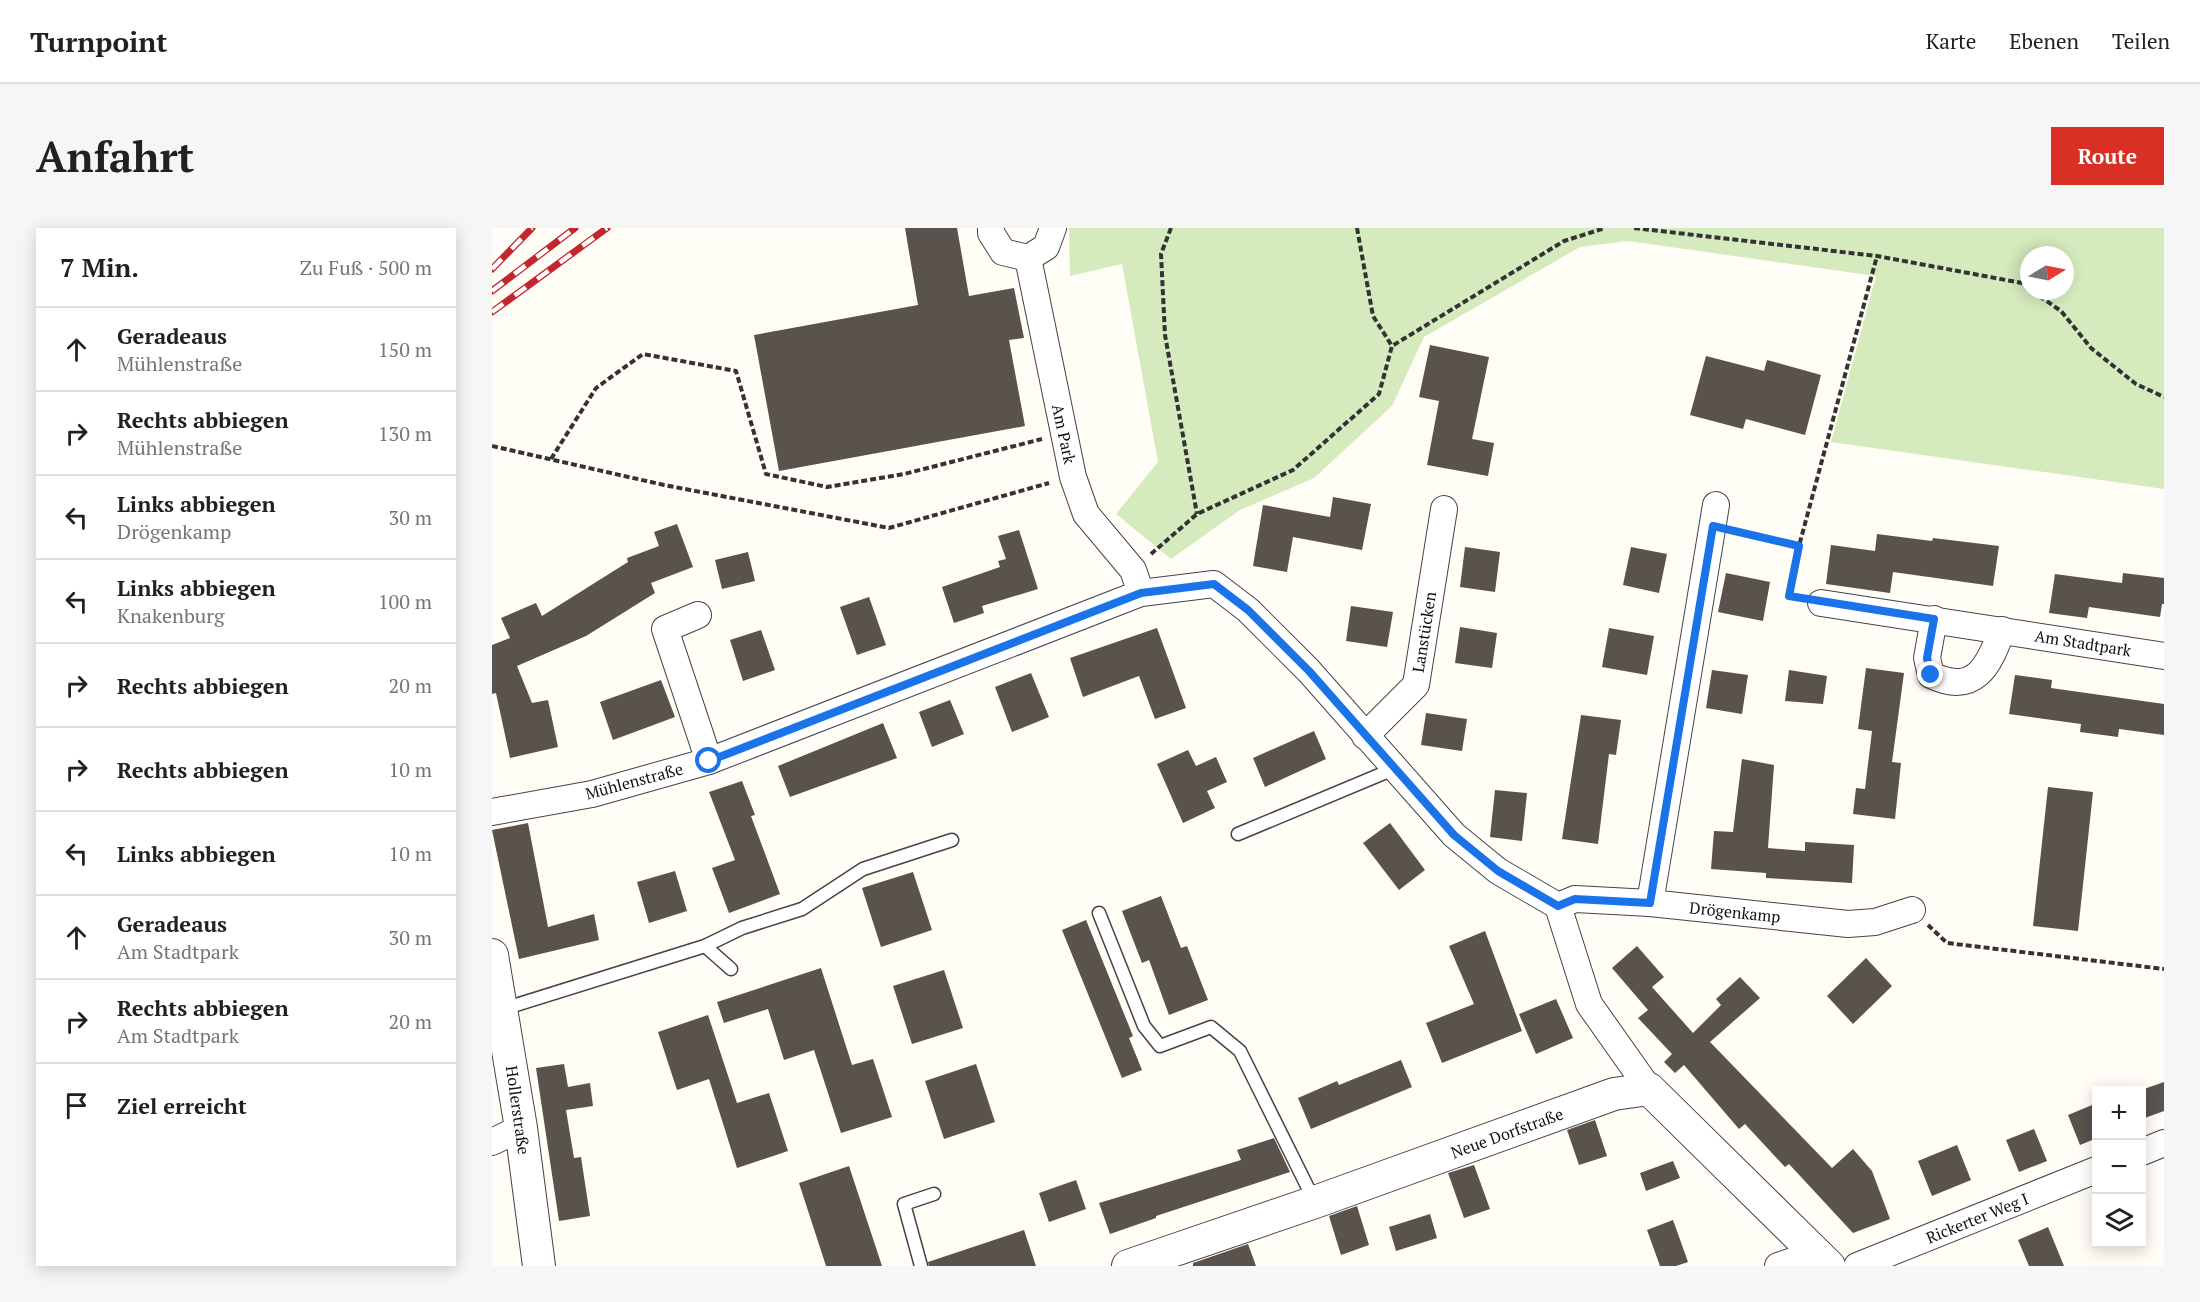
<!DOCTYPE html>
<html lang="de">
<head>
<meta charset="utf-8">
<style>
	:root { --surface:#fff; --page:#f6f6f6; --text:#202124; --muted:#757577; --line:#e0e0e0; --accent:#d93025 }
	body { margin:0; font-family:"PT Serif",serif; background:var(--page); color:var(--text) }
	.controls { position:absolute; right:18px; bottom:18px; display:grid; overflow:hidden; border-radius:0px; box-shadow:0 3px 15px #0003 }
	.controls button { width:54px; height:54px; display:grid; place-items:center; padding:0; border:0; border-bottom:2px solid var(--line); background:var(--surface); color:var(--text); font:30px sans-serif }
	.compass { position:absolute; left:1528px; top:18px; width:54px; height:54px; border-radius:50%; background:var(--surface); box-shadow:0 3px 15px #0003; rotate:80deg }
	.stop { position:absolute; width:18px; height:18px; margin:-14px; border:4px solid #1a73e8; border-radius:50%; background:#fff }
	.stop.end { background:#1a73e8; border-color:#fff; box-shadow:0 2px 6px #0008 }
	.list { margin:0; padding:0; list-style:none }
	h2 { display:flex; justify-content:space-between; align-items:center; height:78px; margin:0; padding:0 24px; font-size:26px }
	h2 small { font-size:20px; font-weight:400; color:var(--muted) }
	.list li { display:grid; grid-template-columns:39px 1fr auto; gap:18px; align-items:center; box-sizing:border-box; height:84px; padding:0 24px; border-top:2px solid var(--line) }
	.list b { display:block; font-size:22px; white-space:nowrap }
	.list p { margin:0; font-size:20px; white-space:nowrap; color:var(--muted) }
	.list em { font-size:20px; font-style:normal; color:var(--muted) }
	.icon { flex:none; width:33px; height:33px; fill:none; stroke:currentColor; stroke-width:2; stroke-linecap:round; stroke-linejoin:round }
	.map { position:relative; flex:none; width:1672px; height:1038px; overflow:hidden; border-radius:0px }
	header { display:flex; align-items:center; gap:36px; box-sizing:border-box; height:84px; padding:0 30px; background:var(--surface); border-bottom:2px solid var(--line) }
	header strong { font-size:28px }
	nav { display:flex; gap:33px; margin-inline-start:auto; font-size:21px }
	.intro { display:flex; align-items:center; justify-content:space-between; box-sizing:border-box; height:144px; padding:0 36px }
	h1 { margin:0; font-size:42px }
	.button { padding:15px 27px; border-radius:0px; background:var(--accent); color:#fff; font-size:21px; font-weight:700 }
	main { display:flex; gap:36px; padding:0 36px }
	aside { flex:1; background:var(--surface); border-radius:0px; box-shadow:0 3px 15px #0003 }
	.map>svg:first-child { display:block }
	.green { fill:#d5ebbd; fill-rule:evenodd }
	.building { fill:#5a524d }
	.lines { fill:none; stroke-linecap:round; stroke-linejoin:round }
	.service-casing { stroke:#444; stroke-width:15 }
	.minor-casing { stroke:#444; stroke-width:28 }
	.tertiary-casing { stroke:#444; stroke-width:34 }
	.path { stroke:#333; stroke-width:4; stroke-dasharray:6 3; stroke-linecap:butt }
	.service { stroke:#fff; stroke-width:12 }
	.minor { stroke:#fff; stroke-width:26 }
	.tertiary { stroke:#fff; stroke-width:32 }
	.rail-casing { stroke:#c4262e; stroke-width:7 }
	.rail { stroke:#fff; stroke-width:4.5; stroke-dasharray:14; stroke-linecap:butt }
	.route { stroke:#1a73e8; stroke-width:8 }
	.labels { text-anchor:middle; stroke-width:6; stroke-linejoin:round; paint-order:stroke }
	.street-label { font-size:16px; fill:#111; stroke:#fff }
</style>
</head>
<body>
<header>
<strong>Turnpoint</strong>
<nav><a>Karte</a><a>Ebenen</a><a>Teilen</a></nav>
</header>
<div class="intro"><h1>Anfahrt</h1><a class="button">Route</a></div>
<main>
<aside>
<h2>7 Min.<small>Zu Fuß · 500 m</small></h2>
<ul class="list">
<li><svg class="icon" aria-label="ahead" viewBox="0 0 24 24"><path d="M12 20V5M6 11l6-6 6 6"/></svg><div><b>Geradeaus</b><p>Mühlenstraße</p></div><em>150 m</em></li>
<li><svg class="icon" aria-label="right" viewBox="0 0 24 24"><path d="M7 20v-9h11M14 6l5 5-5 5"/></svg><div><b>Rechts abbiegen</b><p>Mühlenstraße</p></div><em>130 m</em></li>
<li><svg class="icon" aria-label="left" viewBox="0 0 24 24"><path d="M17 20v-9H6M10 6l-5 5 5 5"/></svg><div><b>Links abbiegen</b><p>Drögenkamp</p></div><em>30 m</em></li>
<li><svg class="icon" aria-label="left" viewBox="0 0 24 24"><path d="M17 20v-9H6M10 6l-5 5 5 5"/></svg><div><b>Links abbiegen</b><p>Knakenburg</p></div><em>100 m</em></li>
<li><svg class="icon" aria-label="right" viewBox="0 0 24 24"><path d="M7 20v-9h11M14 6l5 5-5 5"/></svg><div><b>Rechts abbiegen</b></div><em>20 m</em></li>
<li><svg class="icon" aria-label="right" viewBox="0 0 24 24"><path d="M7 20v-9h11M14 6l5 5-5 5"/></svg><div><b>Rechts abbiegen</b></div><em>10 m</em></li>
<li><svg class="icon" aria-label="left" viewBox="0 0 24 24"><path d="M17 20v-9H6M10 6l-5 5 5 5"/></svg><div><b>Links abbiegen</b></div><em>10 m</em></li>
<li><svg class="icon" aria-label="ahead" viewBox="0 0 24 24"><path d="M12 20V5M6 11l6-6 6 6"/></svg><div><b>Geradeaus</b><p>Am Stadtpark</p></div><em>30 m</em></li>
<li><svg class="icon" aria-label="right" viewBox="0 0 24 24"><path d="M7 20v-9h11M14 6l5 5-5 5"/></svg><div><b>Rechts abbiegen</b><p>Am Stadtpark</p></div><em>20 m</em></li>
<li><svg class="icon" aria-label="arrive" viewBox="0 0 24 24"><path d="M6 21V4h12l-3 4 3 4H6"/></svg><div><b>Ziel erreicht</b></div></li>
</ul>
</aside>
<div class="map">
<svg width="1672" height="1038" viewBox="0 0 1672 1038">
	<rect width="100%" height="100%" fill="#fffdf5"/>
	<path class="green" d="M 577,0 L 1672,0 L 1672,261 L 1339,214 L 1384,48 L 1136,13 L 1088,19 L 932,109 L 900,178 L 822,250 L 748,282 L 679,331 L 624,286 L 666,234 L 630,36 L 578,48 ZM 1537,27 L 1573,27 L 1573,63 L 1537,63 Z"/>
	<g class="building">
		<path d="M 413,0 L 465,0 L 477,68 L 522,60 L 532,110 L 517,112 L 533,198 L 287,243 L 262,107 L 426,77 Z"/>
		<path d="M 938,117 L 997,129 L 980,211 L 1002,215 L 996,248 L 935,237 L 947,173 L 927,169 Z"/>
		<path d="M 1214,128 L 1272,143 L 1275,132 L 1329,147 L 1313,207 L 1254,191 L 1251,201 L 1198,187 Z"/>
		<path d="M 841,269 L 879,276 L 870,322 L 801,309 L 795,344 L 761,338 L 771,277 L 838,289 Z"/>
		<path d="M 185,296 L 201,339 L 159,355 L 163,365 L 94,408 L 25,438 L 40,475 L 56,472 L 66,519 L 18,530 L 4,465 L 0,466 L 0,417 L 18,410 L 9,390 L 44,375 L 50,388 L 136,334 L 135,330 L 167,318 L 162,304 Z"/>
		<path d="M 527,302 L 546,361 L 490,378 L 492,385 L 462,395 L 450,359 L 508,339 L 506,333 L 514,331 L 506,308 Z"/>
		<path d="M 1385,306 L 1440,313 L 1441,310 L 1507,318 L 1501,358 L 1401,344 L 1398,365 L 1334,356 L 1339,317 L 1383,323 Z"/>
		<path d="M 973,319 L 1008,324 L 1003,364 L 968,359 Z"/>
		<path d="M 1139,319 L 1175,326 L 1167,365 L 1131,357 Z"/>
		<path d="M 256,324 L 263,353 L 230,361 L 223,332 Z"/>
		<path d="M 1234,345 L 1278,354 L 1271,393 L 1226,384 Z"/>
		<path d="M 1631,345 L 1672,350 L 1672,376 L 1670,376 L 1668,389 L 1597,379 L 1595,390 L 1557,385 L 1563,346 L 1630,355 Z"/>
		<path d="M 377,369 L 394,417 L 365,427 L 348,379 Z"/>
		<path d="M 859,378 L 901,384 L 895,419 L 854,413 Z"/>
		<path d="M 968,399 L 1005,405 L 1000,440 L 963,435 Z"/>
		<path d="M 665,400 L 694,480 L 663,491 L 647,448 L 591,469 L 578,430 Z"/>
		<path d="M 1117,400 L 1162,408 L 1155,447 L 1110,439 Z"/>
		<path d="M 269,402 L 283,442 L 251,453 L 238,412 Z"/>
		<path d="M 1374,440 L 1412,445 L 1400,534 L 1409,535 L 1403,591 L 1361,586 L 1364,560 L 1373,561 L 1380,503 L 1366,501 Z"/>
		<path d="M 1220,442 L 1256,447 L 1250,486 L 1214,480 Z"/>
		<path d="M 1297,442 L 1335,448 L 1331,476 L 1293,473 Z"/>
		<path d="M 539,445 L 557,489 L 520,504 L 503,459 Z"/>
		<path d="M 1523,447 L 1560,452 L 1559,460 L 1672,476 L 1672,507 L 1627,501 L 1626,509 L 1588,504 L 1589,496 L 1517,486 Z"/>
		<path d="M 169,452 L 183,489 L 121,512 L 108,474 Z"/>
		<path d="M 458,472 L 472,506 L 440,519 L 427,484 Z"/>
		<path d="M 934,485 L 975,491 L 970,523 L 929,517 Z"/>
		<path d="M 1089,487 L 1129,492 L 1124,527 L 1117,526 L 1106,616 L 1070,611 Z"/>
		<path d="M 391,495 L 405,530 L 298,569 L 286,538 Z"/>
		<path d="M 822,503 L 834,531 L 773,559 L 761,530 Z"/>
		<path d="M 696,522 L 704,538 L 724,529 L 735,554 L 715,563 L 723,580 L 691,595 L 665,536 Z"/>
		<path d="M 1250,531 L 1282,537 L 1276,620 L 1313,623 L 1313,614 L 1362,617 L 1360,655 L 1274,650 L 1274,645 L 1219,641 L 1222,603 L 1241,604 Z"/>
		<path d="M 250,553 L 263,587 L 259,588 L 288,666 L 237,685 L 220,640 L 243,632 L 217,564 Z"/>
		<path d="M 1556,559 L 1601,564 L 1586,703 L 1541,698 Z"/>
		<path d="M 1003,562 L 1035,565 L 1030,613 L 998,609 Z"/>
		<path d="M 36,595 L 56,699 L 102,686 L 107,712 L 27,731 L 0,602 Z"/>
		<path d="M 898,595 L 933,642 L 907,662 L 871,615 Z"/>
		<path d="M 183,643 L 195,683 L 157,695 L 145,654 Z"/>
		<path d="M 421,644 L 440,702 L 389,719 L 370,660 Z"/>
		<path d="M 669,668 L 689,720 L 695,718 L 716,772 L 677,787 L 657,732 L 650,735 L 630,683 Z"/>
		<path d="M 594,692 L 641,808 L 637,810 L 650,842 L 630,850 L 570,702 Z"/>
		<path d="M 993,703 L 1030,803 L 950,835 L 934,795 L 982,776 L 957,718 Z"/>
		<path d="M 1145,718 L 1172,749 L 1160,759 L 1201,805 L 1229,777 L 1224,771 L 1248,749 L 1268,770 L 1218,814 L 1340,940 L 1361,921 L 1380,943 L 1398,991 L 1361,1005 L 1297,936 L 1293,939 L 1253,896 L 1247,901 L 1192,837 L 1183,845 L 1172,834 L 1180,826 L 1146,790 L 1156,782 L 1120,740 Z"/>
		<path d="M 1374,730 L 1400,758 L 1361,796 L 1335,768 Z"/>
		<path d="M 329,740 L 360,837 L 381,831 L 400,889 L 349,905 L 322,822 L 292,832 L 276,781 L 232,795 L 225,774 Z"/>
		<path d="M 452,742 L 471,800 L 420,816 L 401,758 Z"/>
		<path d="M 1064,771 L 1081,810 L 1044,826 L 1027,786 Z"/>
		<path d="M 216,787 L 245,875 L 277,865 L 296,923 L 245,940 L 217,851 L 185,862 L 166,804 Z"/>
		<path d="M 909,832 L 920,859 L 819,901 L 806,870 L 845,853 L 847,857 Z"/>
		<path d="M 72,836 L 76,859 L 98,855 L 101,878 L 74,882 L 82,930 L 89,929 L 98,988 L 67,993 L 44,840 Z"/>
		<path d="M 484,836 L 503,894 L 452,911 L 433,853 Z"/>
		<path d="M 1672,854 L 1672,883 L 1650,891 L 1649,862 Z"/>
		<path d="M 1605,875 L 1605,910 L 1588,917 L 1576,887 Z"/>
		<path d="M 1103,892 L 1115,928 L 1087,937 L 1075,902 Z"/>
		<path d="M 1542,901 L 1555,933 L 1527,944 L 1514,912 Z"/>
		<path d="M 782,910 L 798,944 L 664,988 L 664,990 L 618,1006 L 607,975 L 749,932 L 745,922 Z"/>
		<path d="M 1465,917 L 1479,952 L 1440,968 L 1426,933 Z"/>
		<path d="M 1181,933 L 1188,950 L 1154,963 L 1148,945 Z"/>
		<path d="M 982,937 L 998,981 L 972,990 L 956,945 Z"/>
		<path d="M 357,938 L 390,1038 L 334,1038 L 307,955 Z"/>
		<path d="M 584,952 L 594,981 L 557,994 L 547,965 Z"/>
		<path d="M 865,978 L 877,1017 L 849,1027 L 837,988 Z"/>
		<path d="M 938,986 L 945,1010 L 904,1023 L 897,999 Z"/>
		<path d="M 1181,992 L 1196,1034 L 1184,1038 L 1168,1038 L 1155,1002 Z"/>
		<path d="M 1556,999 L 1572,1038 L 1537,1038 L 1526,1012 Z"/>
		<path d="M 532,1002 L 544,1038 L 437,1038 L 436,1034 Z"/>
		<path d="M 756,1016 L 764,1038 L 701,1038 L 701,1035 Z"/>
	</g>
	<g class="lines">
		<defs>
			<g id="service">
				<path d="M 746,606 L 904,540"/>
				<path d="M 607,685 L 652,798 L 668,818 L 719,799 L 748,823 L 823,974"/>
				<path d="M 213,718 L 239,741"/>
				<path d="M 11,781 L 213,718 L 250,700 L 310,681 L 371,641 L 460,612"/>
				<path d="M 429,1038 L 412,976 L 442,966"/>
			</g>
			<g id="minor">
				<path d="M 499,0 L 499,5 L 511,24 L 536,30 L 554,19 L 561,0"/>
				<path d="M 536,30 L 581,249 L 594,286 L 641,342 L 649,365"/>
				<path d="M 1329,375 L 1672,428"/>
				<path d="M 206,387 L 173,401 L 217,533"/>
				<path d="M 1442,391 L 1435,430 L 1439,447 C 1483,468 1497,438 1510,402"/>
				<path d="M 873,508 L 924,457 L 952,281"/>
				<path d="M 0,584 L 100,566 L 217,533 L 649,365 L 722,356 L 756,382 L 817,443 L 962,607 L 1006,643 L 1066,678 L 1097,776 L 1157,861"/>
				<path d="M 1158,675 L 1224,277"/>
				<path d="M 1066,678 L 1083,671 L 1158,675 L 1356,696 L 1383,694 L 1420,682"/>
				<path d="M 0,914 L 29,900"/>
				<path d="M 1650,924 L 1672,915"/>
				<path d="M 1286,1038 L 1324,1025"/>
				<path d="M 1365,1038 L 1604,942"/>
			</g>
			<g id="tertiary">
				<path d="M 0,727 L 29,900 L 47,1038"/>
				<path d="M 636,1038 L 823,974 L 1122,866 L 1157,861 L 1337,1038"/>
			</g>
		</defs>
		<use href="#service" class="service-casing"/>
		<use href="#minor" class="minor-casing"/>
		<use href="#tertiary" class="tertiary-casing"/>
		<g class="path">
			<path d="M 679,0 L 669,26 L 673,107 L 705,286"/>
			<path d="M 865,0 L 881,88 L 900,118"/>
			<path d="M 1142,0 L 1385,28 L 1530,55 L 1537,60"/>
			<path d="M 1540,63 L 1569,83 L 1599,120 L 1644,156 L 1672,169"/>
			<path d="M 0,218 L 172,257 L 397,300 L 557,255"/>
			<path d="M 59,231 L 104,160 L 151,126 L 244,143 L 274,246 L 335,259 L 412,246 L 550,211"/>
			<path d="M 1243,303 L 1307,318"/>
			<path d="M 659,326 L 705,286 L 801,242 L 887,166 L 900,118 L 1072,13 L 1113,0"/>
			<path d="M 1306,370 L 1297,368 L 1307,318 L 1385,28"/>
			<path d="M 1436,697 L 1455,715 L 1672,741"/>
		</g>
		<use href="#service" class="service"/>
		<use href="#minor" class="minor"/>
		<use href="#tertiary" class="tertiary"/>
		<defs>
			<g id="rail">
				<path d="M 0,41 L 40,0"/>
				<path d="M 0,63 L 83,0"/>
				<path d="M 0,84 L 115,0"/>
			</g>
		</defs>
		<use href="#rail" class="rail-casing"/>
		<use href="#rail" class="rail"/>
	</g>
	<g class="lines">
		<path class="route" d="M 217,533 L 649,365 L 722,356 L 756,382 L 817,443 L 962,607 L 1006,643 L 1066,678 L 1083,671 L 1158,675 L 1221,298 L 1307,318 L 1297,368 L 1442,391 L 1435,430 L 1439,447"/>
	</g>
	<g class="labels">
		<g class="street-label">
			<text transform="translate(572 206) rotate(78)" y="6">Am Park</text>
			<text transform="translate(932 404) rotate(-81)" y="6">Lanstücken</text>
			<text transform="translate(1591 415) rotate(9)" y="6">Am Stadtpark</text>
			<text transform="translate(142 553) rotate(-15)" y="6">Mühlenstraße</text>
			<text transform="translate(1243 684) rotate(6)" y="6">Drögenkamp</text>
			<text transform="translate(26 882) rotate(82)" y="6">Hollerstraße</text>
			<text transform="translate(1015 905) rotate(-20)" y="6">Neue Dorfstraße</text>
			<text transform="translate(1485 990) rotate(-22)" y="6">Rickerter Weg I</text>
		</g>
	</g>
</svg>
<div class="controls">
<button>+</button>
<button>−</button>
<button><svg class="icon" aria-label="layers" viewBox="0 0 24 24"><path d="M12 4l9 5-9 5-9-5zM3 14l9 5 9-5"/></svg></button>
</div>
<svg class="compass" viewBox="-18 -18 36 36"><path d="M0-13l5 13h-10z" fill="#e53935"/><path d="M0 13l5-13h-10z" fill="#757577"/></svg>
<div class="stop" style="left:217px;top:533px"></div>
<div class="stop end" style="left:1439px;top:447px"></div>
</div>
</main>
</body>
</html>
